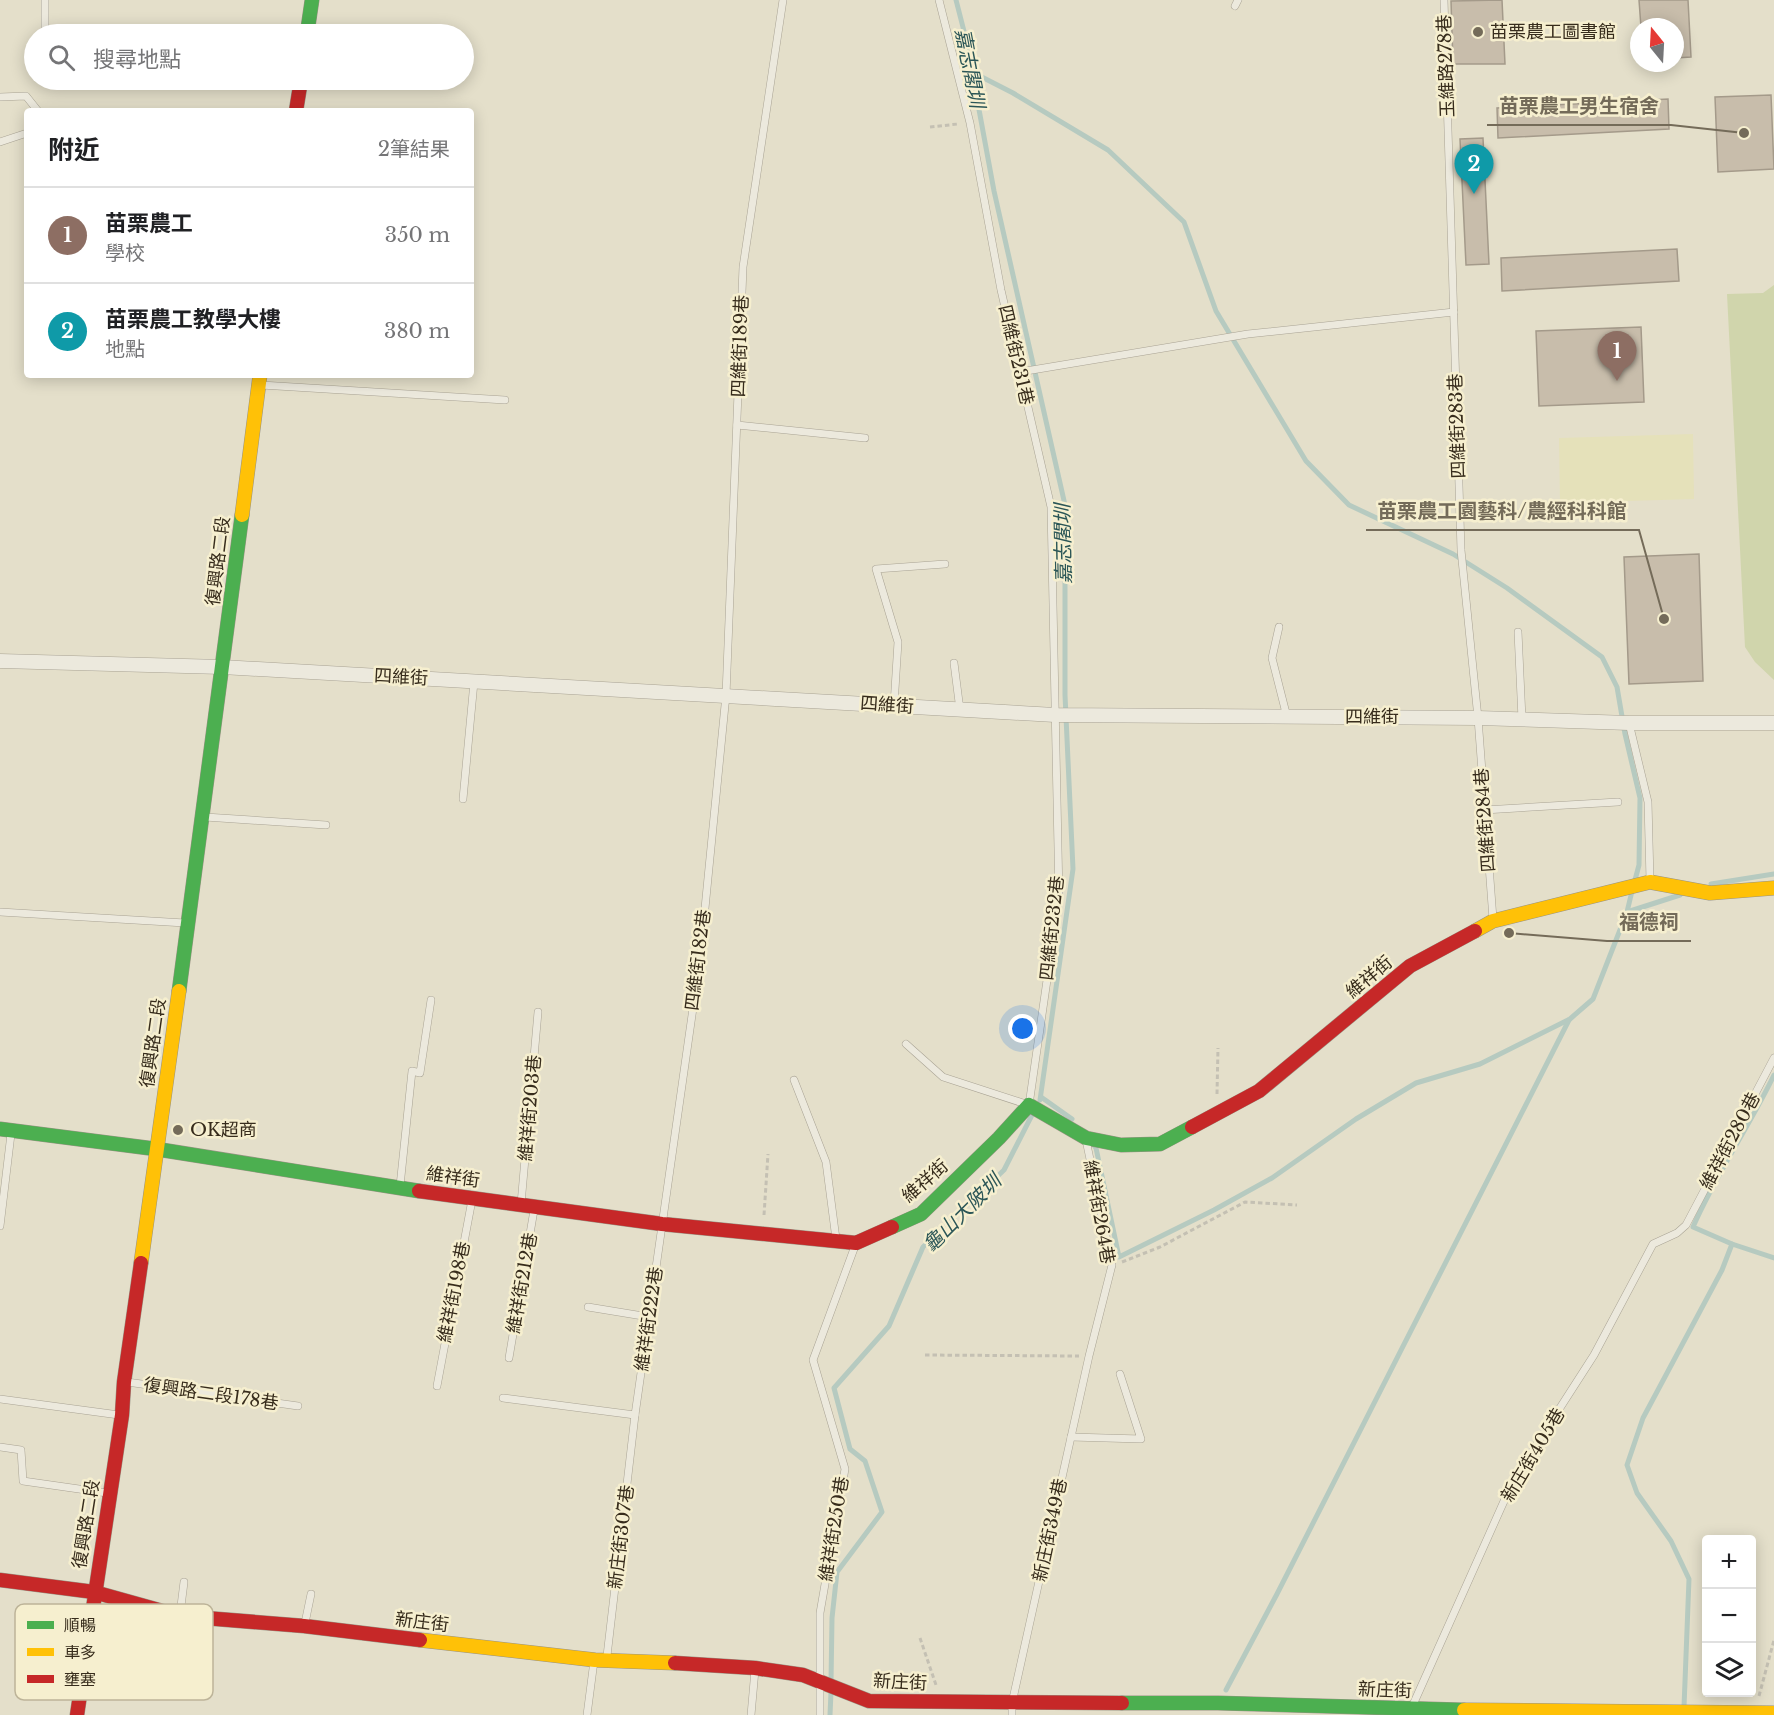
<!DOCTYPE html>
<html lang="zh-TW">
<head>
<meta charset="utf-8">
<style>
	:root { --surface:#fff; --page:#f6f6f6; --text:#202124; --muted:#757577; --line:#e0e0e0; --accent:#746b59 }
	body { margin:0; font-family:"Libre Baskerville","Noto Sans TC",serif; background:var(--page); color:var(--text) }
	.controls { position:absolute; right:18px; bottom:18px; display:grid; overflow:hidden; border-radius:6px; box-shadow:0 3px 15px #0003 }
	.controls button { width:54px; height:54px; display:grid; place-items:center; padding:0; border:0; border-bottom:2px solid var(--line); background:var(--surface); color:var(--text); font:30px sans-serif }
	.compass { position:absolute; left:1630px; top:18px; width:54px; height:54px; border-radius:50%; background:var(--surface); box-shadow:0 3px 15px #0003; rotate:342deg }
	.you { position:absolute; left:1023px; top:1029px; width:21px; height:21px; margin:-15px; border:4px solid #fff; border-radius:50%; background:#1a73e8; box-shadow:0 0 0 9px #1a73e833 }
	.badge { display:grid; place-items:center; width:39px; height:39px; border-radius:50%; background:var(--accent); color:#fff; font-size:20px; font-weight:700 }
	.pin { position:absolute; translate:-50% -50px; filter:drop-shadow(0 2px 3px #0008) }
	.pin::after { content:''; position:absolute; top:32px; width:21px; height:18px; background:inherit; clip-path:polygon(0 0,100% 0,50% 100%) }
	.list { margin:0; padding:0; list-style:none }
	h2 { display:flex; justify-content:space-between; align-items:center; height:78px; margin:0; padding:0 24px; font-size:26px }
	h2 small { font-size:20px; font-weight:400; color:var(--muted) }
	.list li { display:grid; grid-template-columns:39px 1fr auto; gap:18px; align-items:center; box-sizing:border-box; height:96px; padding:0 24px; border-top:2px solid var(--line) }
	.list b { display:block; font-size:22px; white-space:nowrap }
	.list p { margin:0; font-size:20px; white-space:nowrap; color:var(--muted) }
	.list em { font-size:20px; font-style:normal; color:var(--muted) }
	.icon { flex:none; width:33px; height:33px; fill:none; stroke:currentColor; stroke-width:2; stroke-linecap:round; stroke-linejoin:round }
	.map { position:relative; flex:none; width:1774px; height:1715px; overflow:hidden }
	.search { position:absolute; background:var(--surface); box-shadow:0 3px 15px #0003; left:24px; top:24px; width:450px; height:66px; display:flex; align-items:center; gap:15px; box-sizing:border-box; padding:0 21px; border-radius:33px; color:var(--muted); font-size:22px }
	.panel { position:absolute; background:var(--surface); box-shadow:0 3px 15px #0003; left:24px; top:108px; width:450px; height:270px; border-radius:6px }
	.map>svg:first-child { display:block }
	.farmland { fill:#e5e1ba }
	.green { fill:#d0d5ac }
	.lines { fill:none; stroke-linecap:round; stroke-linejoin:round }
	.stream { stroke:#b6cac0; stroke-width:5 }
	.building { fill:#c8bdab; stroke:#a49a8a; stroke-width:1.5 }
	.lane-casing { stroke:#a9a394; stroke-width:8 }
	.street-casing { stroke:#a9a394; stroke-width:15 }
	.fast-casing { stroke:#989384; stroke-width:15 }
	.slow-casing { stroke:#989384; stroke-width:15 }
	.jam-casing { stroke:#989384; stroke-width:15 }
	.path { stroke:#c4c0b3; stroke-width:3; stroke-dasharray:4.5 3; stroke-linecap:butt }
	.lane { stroke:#ece9dd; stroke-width:7 }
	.street { stroke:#ece9dd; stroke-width:14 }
	.fast { stroke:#4caf50; stroke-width:14 }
	.slow { stroke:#ffc107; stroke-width:14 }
	.jam { stroke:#c62828; stroke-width:14 }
	.poi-dot { fill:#746b59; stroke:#f6efcf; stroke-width:2 }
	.labels { text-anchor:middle; stroke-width:5; stroke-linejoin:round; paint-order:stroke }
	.poi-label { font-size:18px; fill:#372c1c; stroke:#f6efcf; text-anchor:start }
	.street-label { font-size:18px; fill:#372c1c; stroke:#f6efcf }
	.water-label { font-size:20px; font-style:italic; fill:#2b5657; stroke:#f6efcf }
	.key { fill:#f6efcf; stroke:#bdb499; stroke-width:1.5 }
	.key-label { font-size:16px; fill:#372c1c }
	.leader { fill:none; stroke:#746b59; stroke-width:2 }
	.callout-dot { fill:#746b59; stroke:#f6efcf; stroke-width:2 }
	.callout-label { font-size:20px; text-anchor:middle; font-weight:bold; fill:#746b59; stroke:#f6efcf; stroke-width:5; stroke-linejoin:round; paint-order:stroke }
</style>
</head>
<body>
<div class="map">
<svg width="1774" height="1715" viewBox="0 0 1774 1715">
	<rect width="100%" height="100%" fill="#e4dfca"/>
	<path class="farmland" d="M 1693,434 L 1694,499 L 1560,503 L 1559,438 Z"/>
	<path class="green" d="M 1774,285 L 1774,680 L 1755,662 L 1745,647 L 1727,294 L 1763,293 Z"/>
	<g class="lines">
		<g class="stream">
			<path d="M 956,0 L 966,39 L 994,191 L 1065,505 L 1065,695 L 1073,869 L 1040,1100"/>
			<path d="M 972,72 L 1013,93 L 1108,150 L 1184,222 L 1216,311 L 1306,461 L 1349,505 L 1453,554 L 1507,588 L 1602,657 L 1617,687 L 1625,734 L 1640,798 L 1639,865 L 1635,880"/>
			<path d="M 1711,884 L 1774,874"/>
			<path d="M 1627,912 L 1680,895"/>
			<path d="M 1041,1097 L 1072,1119"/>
			<path d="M 1093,1144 L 1096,1148 L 1119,1257 L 1214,1210 L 1272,1178 L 1356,1119 L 1416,1083 L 1480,1064 L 1570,1019 L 1593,999 L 1627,912 L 1632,891"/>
			<path d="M 1732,1244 L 1774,1258"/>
			<path d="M 831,1682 L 832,1618 L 837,1572 L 882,1512 L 865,1461 L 850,1449 L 834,1388 L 889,1326 L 923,1247 L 1004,1170 L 1034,1111"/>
			<path d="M 1226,1690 L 1277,1594 L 1569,1020"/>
			<path d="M 1684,1707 L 1689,1579 L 1671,1541 L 1637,1493 L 1627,1465 L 1643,1418 L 1722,1270 L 1732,1244 L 1693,1227 C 1716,1174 1749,1127 1774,1075"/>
			<path d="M 830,1715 L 831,1692"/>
		</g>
	</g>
	<g class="building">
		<path d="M 1502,0 L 1505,64 L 1453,64 L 1451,1 Z"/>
		<path d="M 1639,0 L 1688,0 L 1691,57 L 1675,58 L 1675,27 L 1641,27 Z"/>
		<path d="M 1771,95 L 1774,169 L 1718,172 L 1715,97 Z"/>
		<path d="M 1668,99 L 1669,129 L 1498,138 L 1497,108 Z"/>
		<path d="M 1483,138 L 1489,264 L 1466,265 L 1460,139 Z"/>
		<path d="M 1677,249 L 1679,281 L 1502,291 L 1501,258 Z"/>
		<path d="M 1641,327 L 1644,402 L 1539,406 L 1536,331 Z"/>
		<path d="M 1699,554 L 1703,681 L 1629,684 L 1624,557 Z"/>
	</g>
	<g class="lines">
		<defs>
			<g id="lane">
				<path d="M 45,0 L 45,34"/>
				<path d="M 1444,0 L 1461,550 L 1478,718 L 1493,919"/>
				<path d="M 1235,6 L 1238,0"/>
				<path d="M 0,97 L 26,96 L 38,111"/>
				<path d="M 0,142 L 27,133"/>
				<path d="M 1020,372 L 1248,334 L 1454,312"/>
				<path d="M 261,385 L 505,400"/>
				<path d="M 737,425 L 865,438"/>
				<path d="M 1279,627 L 1272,658 L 1287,717"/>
				<path d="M 1518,632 L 1522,719"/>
				<path d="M 954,663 L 960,710"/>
				<path d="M 894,705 L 898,642 L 876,569 L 945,564"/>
				<path d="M 1629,723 L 1648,802 L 1650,880"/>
				<path d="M 463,799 L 474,682"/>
				<path d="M 1484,810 L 1618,802"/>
				<path d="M 205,817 L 326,825"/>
				<path d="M 0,912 L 185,923"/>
				<path d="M 906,1044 L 943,1077 L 1029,1105 L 1059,897 L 1051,507 L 1001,290 L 970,123 L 939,0"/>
				<path d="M 794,1080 L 826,1162 L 836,1239"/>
				<path d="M 400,1186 L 412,1071 L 420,1073 L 431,1000"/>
				<path d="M 521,1204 L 538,1012"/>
				<path d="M 0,1226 L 11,1134"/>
				<path d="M 588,1307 L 649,1317"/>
				<path d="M 509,1358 L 534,1210"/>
				<path d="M 127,1382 L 298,1406"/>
				<path d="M 437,1386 L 472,1200"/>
				<path d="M 503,1398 L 635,1415"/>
				<path d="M 0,1399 L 119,1415"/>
				<path d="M 1071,1437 L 1141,1439 L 1120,1374"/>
				<path d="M 0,1447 L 21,1450 L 23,1481 L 107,1493"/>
				<path d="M 180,1614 L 184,1582"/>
				<path d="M 305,1623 L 311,1594"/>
				<path d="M 607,1656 L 635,1415 L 700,959 L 726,695 L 743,267 L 783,0"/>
				<path d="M 1412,1707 L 1513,1481 L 1594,1355 L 1653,1244 L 1677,1233 L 1686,1225 L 1774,1058"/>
				<path d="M 587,1715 L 594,1661"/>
				<path d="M 751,1715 L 755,1670"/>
				<path d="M 820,1715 L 820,1613 L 845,1469 L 813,1360 L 855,1246"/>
				<path d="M 1012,1715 L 1012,1703 L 1089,1356 L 1112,1265 L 1086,1140"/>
			</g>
			<path id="street" d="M 0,661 L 222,667 L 1055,715 L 1478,718 L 1629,723 L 1774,723"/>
			<g id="fast">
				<path d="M 307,34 L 312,0"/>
				<path d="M 179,991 L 242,515"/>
				<path d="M 0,1129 L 156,1149 L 419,1191"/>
				<path d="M 892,1227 L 921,1214 L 999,1138 L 1029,1105 L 1086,1138 L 1121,1145 L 1160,1144 L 1192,1127"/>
				<path d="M 1122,1703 L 1218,1703 L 1464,1710"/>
			</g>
			<g id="slow">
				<path d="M 242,515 L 260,375"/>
				<path d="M 1475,931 L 1493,921 L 1650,882 L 1710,893 L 1774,888"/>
				<path d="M 141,1263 L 179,991"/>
				<path d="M 420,1640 L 595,1660 L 675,1663"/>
				<path d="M 1464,1710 L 1774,1713"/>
			</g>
			<g id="jam">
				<path d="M 296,111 L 301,80"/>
				<path d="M 1192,1127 L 1259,1091 L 1410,966 L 1475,931"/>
				<path d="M 419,1191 L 662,1224 L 856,1243 L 892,1227"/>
				<path d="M 0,1580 L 94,1592 L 180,1616 L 304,1626 L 420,1640"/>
				<path d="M 675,1663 L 755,1668 L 803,1675 L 869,1701 L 1122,1703"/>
				<path d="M 77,1715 L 122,1415 L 124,1382 L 141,1263"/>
			</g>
		</defs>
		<use href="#lane" class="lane-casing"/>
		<use href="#street" class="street-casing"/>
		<use href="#fast" class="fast-casing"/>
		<use href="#slow" class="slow-casing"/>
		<use href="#jam" class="jam-casing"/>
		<g class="path">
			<path d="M 930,127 L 958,124"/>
			<path d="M 1217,1094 L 1218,1048"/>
			<path d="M 764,1215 L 768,1154"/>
			<path d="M 1122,1262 L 1160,1247 L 1245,1202 L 1297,1205"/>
			<path d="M 925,1355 L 1079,1356"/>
			<path d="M 920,1638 L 936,1685"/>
			<path d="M 1759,1696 L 1774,1640"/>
		</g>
		<use href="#lane" class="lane"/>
		<use href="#street" class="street"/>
		<use href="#fast" class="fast"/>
		<use href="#slow" class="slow"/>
		<use href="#jam" class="jam"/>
	</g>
	<g class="poi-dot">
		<circle cx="1478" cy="32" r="6"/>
		<circle cx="178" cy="1130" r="6"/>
	</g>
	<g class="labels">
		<g class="poi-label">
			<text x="1490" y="38">苗栗農工圖書館</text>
			<text x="190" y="1136">OK超商</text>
		</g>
		<g class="street-label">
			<text transform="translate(1446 66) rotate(-92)" y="6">玉維路278巷</text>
			<text transform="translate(740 346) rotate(-88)" y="6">四維街189巷</text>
			<text transform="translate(1016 355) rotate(77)" y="6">四維街231巷</text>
			<text transform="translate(1457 426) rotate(-92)" y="6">四維街283巷</text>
			<text transform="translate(218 561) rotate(-83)" y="6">復興路二段</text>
			<text transform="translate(401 677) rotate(3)" y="6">四維街</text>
			<text transform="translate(887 705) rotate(4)" y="6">四維街</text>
			<text x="1372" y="723">四維街</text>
			<text transform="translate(1485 820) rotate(-94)" y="6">四維街284巷</text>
			<text transform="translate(1052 928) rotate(-84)" y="6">四維街232巷</text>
			<text transform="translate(698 960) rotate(-83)" y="6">四維街182巷</text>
			<text transform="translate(1369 977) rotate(-40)" y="6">維祥街</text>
			<text transform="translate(153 1043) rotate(-82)" y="6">復興路二段</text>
			<text transform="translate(530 1108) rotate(-85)" y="6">維祥街203巷</text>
			<text transform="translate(1730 1141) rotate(-62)" y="6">維祥街280巷</text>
			<text transform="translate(453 1177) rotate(8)" y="6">維祥街</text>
			<text transform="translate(925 1181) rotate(-41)" y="6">維祥街</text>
			<text transform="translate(1099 1212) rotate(80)" y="6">維祥街264巷</text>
			<text transform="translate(522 1283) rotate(-80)" y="6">維祥街212巷</text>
			<text transform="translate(454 1292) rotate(-79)" y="6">維祥街198巷</text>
			<text transform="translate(649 1319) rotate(-82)" y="6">維祥街222巷</text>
			<text transform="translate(211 1394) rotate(8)" y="6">復興路二段178巷</text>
			<text transform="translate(1533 1455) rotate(-59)" y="6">新庄街405巷</text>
			<text transform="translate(86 1524) rotate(-81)" y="6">復興路二段</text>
			<text transform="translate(834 1529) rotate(-81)" y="6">維祥街250巷</text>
			<text transform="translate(1050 1530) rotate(-78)" y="6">新庄街349巷</text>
			<text transform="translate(621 1537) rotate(-83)" y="6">新庄街307巷</text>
			<text transform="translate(422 1622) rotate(7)" y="6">新庄街</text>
			<text transform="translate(900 1682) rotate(3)" y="6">新庄街</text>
			<text transform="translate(1385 1690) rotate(2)" y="6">新庄街</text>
		</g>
		<g class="water-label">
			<text transform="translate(970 68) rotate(79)" y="7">嘉志閣圳</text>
			<text transform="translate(1063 544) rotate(-91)" y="7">嘉志閣圳</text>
			<text transform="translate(962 1213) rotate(-45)" y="7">龜山大陂圳</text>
		</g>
	</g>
	<rect x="15" y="1604" width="198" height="96" rx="9" class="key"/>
	<rect x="27" y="1621" width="27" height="8" fill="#4caf50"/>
	<rect x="27" y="1648" width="27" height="8" fill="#ffc107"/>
	<rect x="27" y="1675" width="27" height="8" fill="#c62828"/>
	<g class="key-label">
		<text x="64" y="1631">順暢</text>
		<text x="64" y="1658">車多</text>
		<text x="64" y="1685">壅塞</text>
	</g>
	<path class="leader" d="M1744 133L1671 125H1487M1664 619L1639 530H1366M1509 933L1607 941H1691"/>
	<g class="callout-dot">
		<circle cx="1744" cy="133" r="6"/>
		<circle cx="1664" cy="619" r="6"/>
		<circle cx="1509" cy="933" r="6"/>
	</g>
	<g class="callout-label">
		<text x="1579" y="113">苗栗農工男生宿舍</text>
		<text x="1502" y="518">苗栗農工園藝科/農經科科館</text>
		<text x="1649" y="929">福德祠</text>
	</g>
</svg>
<div class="controls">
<button>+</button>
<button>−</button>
<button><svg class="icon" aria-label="layers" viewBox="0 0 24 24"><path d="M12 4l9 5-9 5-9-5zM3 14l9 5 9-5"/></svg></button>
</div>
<svg class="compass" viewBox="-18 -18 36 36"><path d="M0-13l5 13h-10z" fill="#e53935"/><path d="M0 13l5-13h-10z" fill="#757577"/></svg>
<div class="you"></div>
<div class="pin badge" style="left:1617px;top:381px;background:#8d6e63">1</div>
<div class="pin badge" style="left:1474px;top:194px;background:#0f9aa8">2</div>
<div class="search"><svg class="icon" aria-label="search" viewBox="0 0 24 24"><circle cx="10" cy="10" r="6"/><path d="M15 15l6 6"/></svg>搜尋地點</div>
<section class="panel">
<h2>附近<small>2筆結果</small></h2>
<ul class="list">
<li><span class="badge" style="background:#8d6e63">1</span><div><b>苗栗農工</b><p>學校</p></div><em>350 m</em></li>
<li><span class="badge" style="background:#0f9aa8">2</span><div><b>苗栗農工教學大樓</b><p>地點</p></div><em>380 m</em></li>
</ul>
</section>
</div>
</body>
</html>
